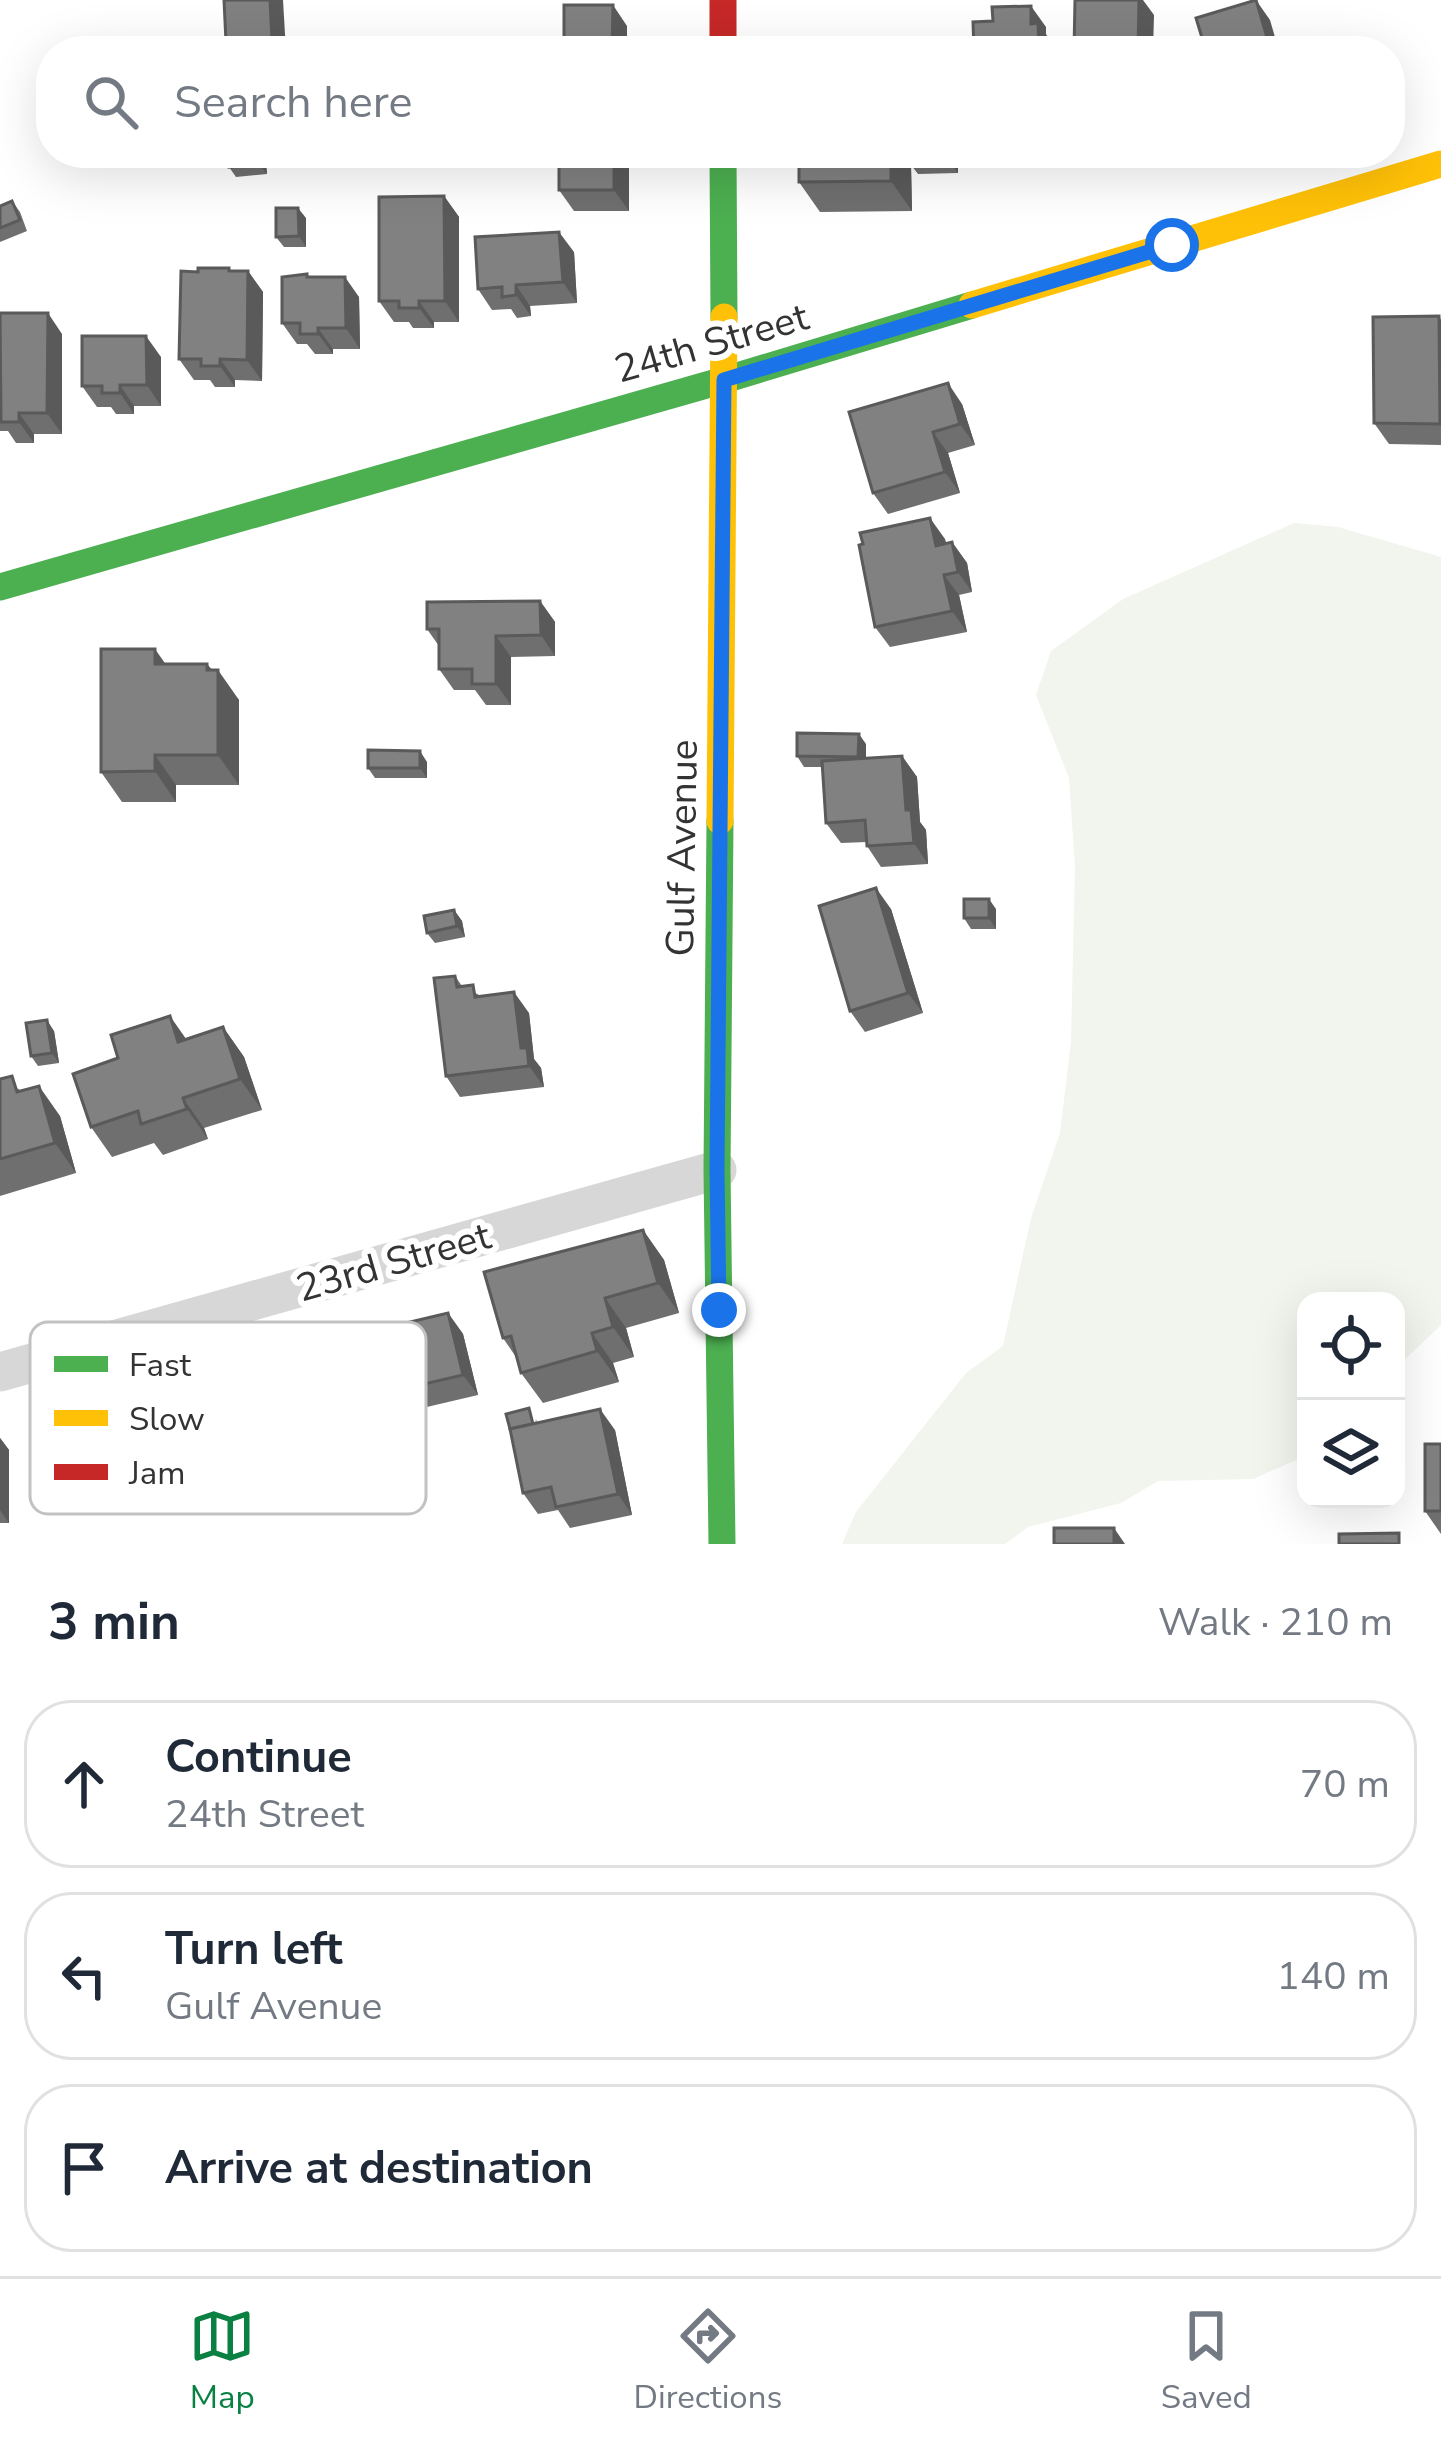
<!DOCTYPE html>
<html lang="en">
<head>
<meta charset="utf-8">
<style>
	:root { --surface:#fff; --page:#f6f6f7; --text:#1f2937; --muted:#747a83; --line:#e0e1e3; --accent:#0b8043 }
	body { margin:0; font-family:"Nunito Sans",sans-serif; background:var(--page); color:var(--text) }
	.controls { position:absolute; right:36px; bottom:36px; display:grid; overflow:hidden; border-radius:24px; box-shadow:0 12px 48px #0002 }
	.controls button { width:108px; height:108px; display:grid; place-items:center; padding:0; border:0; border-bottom:3px solid var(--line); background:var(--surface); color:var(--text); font:60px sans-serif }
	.stop { position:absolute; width:36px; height:36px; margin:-27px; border:9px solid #1a73e8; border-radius:50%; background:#fff }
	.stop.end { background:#1a73e8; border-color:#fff; box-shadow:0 3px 12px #0008 }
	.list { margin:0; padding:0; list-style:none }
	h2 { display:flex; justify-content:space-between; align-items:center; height:156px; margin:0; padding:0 48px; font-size:51px }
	h2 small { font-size:39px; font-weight:400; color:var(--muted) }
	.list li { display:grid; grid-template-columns:78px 1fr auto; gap:36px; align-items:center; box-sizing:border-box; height:168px; margin:0 24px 24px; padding:0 24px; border:3px solid var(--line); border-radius:48px }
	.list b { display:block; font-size:45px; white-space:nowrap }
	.list p { margin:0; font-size:39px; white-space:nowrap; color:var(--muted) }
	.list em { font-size:39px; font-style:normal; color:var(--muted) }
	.icon { flex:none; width:66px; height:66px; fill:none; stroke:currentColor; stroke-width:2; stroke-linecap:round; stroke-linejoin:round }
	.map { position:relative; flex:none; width:1441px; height:1544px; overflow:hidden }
	.search { position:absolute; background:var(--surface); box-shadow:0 12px 48px #0002; left:36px; right:36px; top:36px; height:132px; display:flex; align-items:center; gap:30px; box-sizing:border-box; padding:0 42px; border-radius:48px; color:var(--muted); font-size:45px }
	.sheet { height:732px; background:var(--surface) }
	nav { display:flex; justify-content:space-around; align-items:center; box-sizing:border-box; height:168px; border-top:3px solid var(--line); background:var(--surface); font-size:33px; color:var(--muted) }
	nav a { display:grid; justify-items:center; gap:6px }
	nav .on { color:var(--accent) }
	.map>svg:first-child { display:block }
	.green { fill:#f1f5ed }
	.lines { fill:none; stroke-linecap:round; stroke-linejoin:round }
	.street { stroke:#d7d7d7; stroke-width:39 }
	.fast { stroke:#4caf50; stroke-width:27 }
	.slow { stroke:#ffc107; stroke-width:27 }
	.jam { stroke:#c62828; stroke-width:27 }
	.wall { fill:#6f6f6f }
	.shaded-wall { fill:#5a5a5a }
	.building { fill:#818181; stroke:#5a5a5a; stroke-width:3 }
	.route { stroke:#1a73e8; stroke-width:15 }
	.labels { text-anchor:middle; stroke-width:12; stroke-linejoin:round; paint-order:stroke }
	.street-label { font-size:39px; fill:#333; stroke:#fff }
	.key { fill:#fff; stroke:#c2c2c2; stroke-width:3 }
	.key-label { font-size:33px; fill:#333 }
</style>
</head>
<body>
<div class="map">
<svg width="1441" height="1544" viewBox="0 0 1441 1544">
	<rect width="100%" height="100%" fill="#fff"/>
	<path class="green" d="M 1294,523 L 1338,527 L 1441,557 L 1441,1325 L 1396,1368 L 1396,1301 L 1306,1301 L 1306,1451 L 1296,1460 L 1253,1479 L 1158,1481 L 1121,1503 L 1028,1527 L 1005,1544 L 842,1544 L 856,1512 L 966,1373 L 1003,1346 L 1031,1218 L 1060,1133 L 1071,1042 L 1075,867 L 1069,778 L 1036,695 L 1051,651 L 1123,599 Z"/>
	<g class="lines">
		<path class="street" d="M 0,1372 L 717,1170"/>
		<g class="fast">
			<path d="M 723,153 L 724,317"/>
			<path d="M 0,587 L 724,380 L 972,305"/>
			<path d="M 720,821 L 717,1170 L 722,1544"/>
		</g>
		<g class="slow">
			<path d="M 972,305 L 1441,164"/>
			<path d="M 720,821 L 724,317"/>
		</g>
		<path class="jam" d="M 723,0 L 723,51"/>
	</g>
	<g class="wall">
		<path d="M 224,0 L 286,51 L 232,51 L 226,42 Z"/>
		<path d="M 227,153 L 265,153 L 267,174 L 236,177 L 229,167 Z"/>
		<path d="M 629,153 L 629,211 L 574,211 L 559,190 Z"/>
		<path d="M 799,153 L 958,153 L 958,173 L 918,174 L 911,165 L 912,211 L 820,212 L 799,182 Z"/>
		<path d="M 989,153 L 1056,153 L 1056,155 L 991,156 Z"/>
		<path d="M 444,196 L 459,217 L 459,322 L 434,322 L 434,328 L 413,328 L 409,322 L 394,322 L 379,301 Z"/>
		<path d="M 12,201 L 20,212 L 27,231 L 0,242 L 0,206 Z"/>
		<path d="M 306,218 L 306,247 L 284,247 L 276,237 Z"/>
		<path d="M 574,252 L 577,303 L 530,306 L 531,316 L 517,318 L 511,309 L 492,310 L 478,289 Z"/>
		<path d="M 231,271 L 248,271 L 263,292 L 262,381 L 235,380 L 235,387 L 215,387 L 210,380 L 194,380 L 179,359 Z"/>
		<path d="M 309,277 L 359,297 L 360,349 L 333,349 L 333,354 L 315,354 L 307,344 L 297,344 L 282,323 Z"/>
		<path d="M 0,313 L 62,334 L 62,434 L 34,434 L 34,443 L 16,443 L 8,431 L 0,431 Z"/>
		<path d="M 1441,320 L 1441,445 L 1389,444 L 1374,423 Z"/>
		<path d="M 161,357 L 161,406 L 134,406 L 134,414 L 116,414 L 111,407 L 97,407 L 82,386 Z"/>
		<path d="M 962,404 L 975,445 L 948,453 L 960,493 L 888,514 L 873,493 Z"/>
		<path d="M 945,539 L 946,543 L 952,542 L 967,563 L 972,592 L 959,595 L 967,632 L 890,647 L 875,627 Z"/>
		<path d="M 540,601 L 555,622 L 555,656 L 511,657 L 511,705 L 486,705 L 475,690 L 454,690 L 439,669 L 439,646 L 427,629 Z"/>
		<path d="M 165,664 L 207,664 L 239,700 L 239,785 L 176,785 L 176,802 L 122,802 L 101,772 Z"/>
		<path d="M 866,744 L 866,758 L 902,756 L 917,777 L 920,822 L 926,830 L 928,864 L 881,867 L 867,846 L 867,842 L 841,843 L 826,823 L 823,767 L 804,767 L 797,756 Z"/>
		<path d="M 427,762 L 427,778 L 375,778 L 368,768 Z"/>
		<path d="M 891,909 L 923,1013 L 865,1032 L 850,1011 Z"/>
		<path d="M 996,909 L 996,929 L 971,929 L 964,918 Z"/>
		<path d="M 454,910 L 462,921 L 465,937 L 435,943 L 427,933 Z"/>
		<path d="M 455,976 L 462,986 L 481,996 L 529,1013 L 534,1059 L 541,1068 L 544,1087 L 460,1097 L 446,1076 Z"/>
		<path d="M 223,1027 L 244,1057 L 262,1110 L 204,1128 L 208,1139 L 163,1155 L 154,1143 L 112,1157 L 91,1127 L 186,1039 Z"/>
		<path d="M 54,1031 L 59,1063 L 38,1066 L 31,1056 Z"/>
		<path d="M 0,1079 L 22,1091 L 60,1116 L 76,1173 L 0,1196 Z"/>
		<path d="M 643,1230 L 664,1260 L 679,1313 L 626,1328 L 634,1357 L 613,1363 L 619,1382 L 543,1403 L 521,1373 L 518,1360 L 503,1338 Z"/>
		<path d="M 448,1313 L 463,1334 L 478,1395 L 414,1410 L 419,1432 L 370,1445 L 362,1434 L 360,1423 L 358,1424 L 343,1403 Z"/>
		<path d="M 307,1354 L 322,1375 L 326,1434 L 212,1443 L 198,1422 Z"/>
		<path d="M 174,1416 L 183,1473 L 58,1493 L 44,1472 Z"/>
		<path d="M 536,1419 L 537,1423 L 615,1430 L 632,1515 L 570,1528 L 558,1510 L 538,1514 L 523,1493 Z"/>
		<path d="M 0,1438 L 9,1450 L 9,1523 L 0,1523 Z"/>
		<path d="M 1441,1444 L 1441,1534 L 1425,1511 Z"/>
	</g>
	<g class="shaded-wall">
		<path d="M 270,0 L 283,0 L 286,51 L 279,51 L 272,40 Z"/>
		<path d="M 1139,0 L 1143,0 L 1154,15 L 1153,51 L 1138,51 Z"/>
		<path d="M 1256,0 L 1270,20 L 1279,51 L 1271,51 Z"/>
		<path d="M 613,5 L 627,26 L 627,51 L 612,51 Z"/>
		<path d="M 1031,6 L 1046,27 L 1046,34 L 1052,44 L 1053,51 L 1039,51 L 1031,24 Z"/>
		<path d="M 258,153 L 265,153 L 267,174 L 259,164 Z"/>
		<path d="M 614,153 L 629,153 L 629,211 L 614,190 Z"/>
		<path d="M 891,153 L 903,153 L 911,165 L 912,211 L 891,181 Z"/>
		<path d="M 944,153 L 958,153 L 958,173 Z"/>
		<path d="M 444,196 L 459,217 L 459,322 L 445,301 Z"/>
		<path d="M 298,208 L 306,218 L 306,247 L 299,236 Z"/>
		<path d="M 559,232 L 574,252 L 577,303 L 563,282 Z"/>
		<path d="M 248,271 L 263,292 L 262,381 L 247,360 Z"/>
		<path d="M 345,277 L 359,297 L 360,349 L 346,328 Z"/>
		<path d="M 516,285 L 530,306 L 531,316 L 516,295 Z"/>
		<path d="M 419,301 L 434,322 L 434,328 L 419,308 Z"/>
		<path d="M 48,313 L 62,334 L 62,434 L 47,413 Z"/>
		<path d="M 1439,316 L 1441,320 L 1441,426 L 1440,424 Z"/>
		<path d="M 318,328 L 333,349 L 333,354 L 318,334 Z"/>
		<path d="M 146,336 L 161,357 L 161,406 L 147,385 Z"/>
		<path d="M 220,359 L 235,380 L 235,387 L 220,366 Z"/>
		<path d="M 948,383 L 962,404 L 975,445 L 960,424 Z"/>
		<path d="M 120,385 L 134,406 L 134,414 L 120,393 Z"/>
		<path d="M 19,413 L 34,434 L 34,443 L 19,422 Z"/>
		<path d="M 933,432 L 948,453 L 960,493 L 945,472 Z"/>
		<path d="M 930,518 L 945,539 L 950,566 L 936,546 Z"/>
		<path d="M 952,542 L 967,563 L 972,592 L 958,572 Z"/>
		<path d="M 944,575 L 959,595 L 967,632 L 952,611 Z"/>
		<path d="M 540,601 L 555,622 L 555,656 L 541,635 Z"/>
		<path d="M 496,636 L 511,657 L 511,705 L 496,684 Z"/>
		<path d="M 155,649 L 176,679 L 155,664 Z"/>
		<path d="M 207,664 L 218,679 L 218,670 L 239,700 L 239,785 L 218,755 Z"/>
		<path d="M 859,734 L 866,744 L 866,768 L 858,757 Z"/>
		<path d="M 420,751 L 427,762 L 427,778 L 420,768 Z"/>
		<path d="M 155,755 L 176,785 L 176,802 L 155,771 Z"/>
		<path d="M 902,756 L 917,777 L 920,822 L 926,830 L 928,864 L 914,843 L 906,810 Z"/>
		<path d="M 876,888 L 891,909 L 923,1013 L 908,993 Z"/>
		<path d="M 989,899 L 996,909 L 996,929 L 989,918 Z"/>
		<path d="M 454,910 L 462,921 L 465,937 L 457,926 Z"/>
		<path d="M 514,992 L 529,1013 L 534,1059 L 541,1068 L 544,1087 L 529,1066 L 521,1048 Z"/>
		<path d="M 170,1016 L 191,1046 L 178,1042 Z"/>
		<path d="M 47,1020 L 54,1031 L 59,1063 L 52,1053 Z"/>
		<path d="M 223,1027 L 244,1057 L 262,1110 L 240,1079 Z"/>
		<path d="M 39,1086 L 60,1116 L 76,1173 L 55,1143 Z"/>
		<path d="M 183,1098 L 204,1128 L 208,1139 L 187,1109 Z"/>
		<path d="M 643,1230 L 664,1260 L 679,1313 L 658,1283 Z"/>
		<path d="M 605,1298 L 626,1328 L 634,1357 L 613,1327 Z"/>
		<path d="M 448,1313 L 463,1334 L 478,1395 L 463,1375 Z"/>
		<path d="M 592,1333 L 613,1363 L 619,1382 L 597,1351 Z"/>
		<path d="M 307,1354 L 322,1375 L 326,1434 L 312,1414 Z"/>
		<path d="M 159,1395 L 174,1416 L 183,1473 L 169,1452 Z"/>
		<path d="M 407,1400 L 414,1411 L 419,1432 L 412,1422 Z"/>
		<path d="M 600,1409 L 615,1430 L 632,1515 L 618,1494 Z"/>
		<path d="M 0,1438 L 9,1450 L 9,1523 L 0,1510 Z"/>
		<path d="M 1114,1528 L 1125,1544 L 1114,1544 Z"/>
	</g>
	<g class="building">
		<path d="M 224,0 L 270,0 L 272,40 L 226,42 Z"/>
		<path d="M 1075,0 L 1139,0 L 1138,51 L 1074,51 Z"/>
		<path d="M 1256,0 L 1271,51 L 1206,51 L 1196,18 Z"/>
		<path d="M 564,5 L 613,5 L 612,51 L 564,51 Z"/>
		<path d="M 1031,6 L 1031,24 L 1038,23 L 1039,51 L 974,51 L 973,22 L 993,21 L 992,7 Z"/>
		<path d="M 227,153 L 258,153 L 259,164 L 229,167 Z"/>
		<rect x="559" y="153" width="55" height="37"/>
		<path d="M 799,153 L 891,153 L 891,181 L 799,182 Z"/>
		<path d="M 444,196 L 445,301 L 419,301 L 419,308 L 399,308 L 399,301 L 379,301 L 379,197 Z"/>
		<path d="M 12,201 L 20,220 L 0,228 L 0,206 Z"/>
		<path d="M 276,208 L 298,208 L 299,236 L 276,237 Z"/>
		<path d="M 559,232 L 563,282 L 516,285 L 516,295 L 502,297 L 502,287 L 478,289 L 475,237 Z"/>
		<path d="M 198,268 L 229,268 L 229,271 L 248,271 L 247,360 L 220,359 L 220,366 L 201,366 L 201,359 L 179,359 L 181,271 L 198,272 Z"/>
		<path d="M 307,274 L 307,277 L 345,277 L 346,328 L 318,328 L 318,334 L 300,334 L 300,323 L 282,323 L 282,277 Z"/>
		<path d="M 0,313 L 48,313 L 47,413 L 19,413 L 19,422 L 1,422 Z"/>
		<path d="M 1439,316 L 1440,424 L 1374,423 L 1373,317 Z"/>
		<path d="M 82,336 L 146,336 L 147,385 L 120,385 L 120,393 L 102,393 L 102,386 L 82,386 Z"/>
		<path d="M 948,383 L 960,424 L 933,432 L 945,472 L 873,493 L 849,412 Z"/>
		<path d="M 930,518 L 936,546 L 952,542 L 958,572 L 944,575 L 952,611 L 875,627 L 859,545 L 863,544 L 860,533 Z"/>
		<path d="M 540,601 L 541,635 L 496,636 L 496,684 L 472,684 L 472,669 L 439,669 L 439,629 L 427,629 L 427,602 Z"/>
		<path d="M 101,649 L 155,649 L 155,664 L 207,664 L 207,670 L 218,670 L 218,755 L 155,755 L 155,771 L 101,772 Z"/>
		<path d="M 797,733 L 859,734 L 858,757 L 797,756 Z"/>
		<path d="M 368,750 L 420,751 L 420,768 L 368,768 Z"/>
		<path d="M 902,756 L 906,810 L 911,810 L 914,843 L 867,846 L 865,820 L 826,823 L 822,761 Z"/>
		<path d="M 876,888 L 908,993 L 850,1011 L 819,906 Z"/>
		<rect x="964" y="899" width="25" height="19"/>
		<path d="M 454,910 L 457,926 L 427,933 L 424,916 Z"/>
		<path d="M 455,976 L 457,987 L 473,985 L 475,997 L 514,992 L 521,1048 L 527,1048 L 529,1066 L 446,1076 L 434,978 Z"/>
		<path d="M 170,1016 L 178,1042 L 223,1027 L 240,1079 L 183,1098 L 187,1109 L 141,1124 L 138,1111 L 91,1127 L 73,1074 L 118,1058 L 111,1035 Z"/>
		<path d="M 47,1020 L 52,1053 L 31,1056 L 26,1023 Z"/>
		<path d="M 12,1076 L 17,1092 L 39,1086 L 55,1143 L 0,1159 L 0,1079 Z"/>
		<path d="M 643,1230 L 658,1283 L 605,1298 L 613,1327 L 592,1333 L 597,1351 L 521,1373 L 511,1336 L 503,1338 L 484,1272 Z"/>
		<path d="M 448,1313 L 463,1375 L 343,1403 L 329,1341 Z"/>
		<path d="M 529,1408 L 533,1424 L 510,1429 L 506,1414 Z"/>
		<path d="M 600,1409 L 618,1494 L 556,1507 L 551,1487 L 523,1493 L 510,1429 Z"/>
		<rect x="1425" y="1444" width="16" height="67"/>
		<rect x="1054" y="1528" width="60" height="16"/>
		<path d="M 1399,1533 L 1399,1544 L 1339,1544 L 1339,1534 Z"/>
	</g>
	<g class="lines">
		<path class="route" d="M 719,1310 L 717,1170 L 724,380 L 1172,245"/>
	</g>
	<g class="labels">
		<g class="street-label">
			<text transform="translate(711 342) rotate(-16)" y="14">24th Street</text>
			<text transform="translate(681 848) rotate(-89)" y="14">Gulf Avenue</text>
			<text transform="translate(393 1261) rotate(-16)" y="14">23rd Street</text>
		</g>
	</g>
	<rect x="30" y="1322" width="396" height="192" rx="18" class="key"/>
	<rect x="54" y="1356" width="54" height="16" fill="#4caf50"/>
	<rect x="54" y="1410" width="54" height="16" fill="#ffc107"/>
	<rect x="54" y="1464" width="54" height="16" fill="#c62828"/>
	<g class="key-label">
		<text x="129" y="1376">Fast</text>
		<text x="129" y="1430">Slow</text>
		<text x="129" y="1484">Jam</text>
	</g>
</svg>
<div class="controls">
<button><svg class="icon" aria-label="locate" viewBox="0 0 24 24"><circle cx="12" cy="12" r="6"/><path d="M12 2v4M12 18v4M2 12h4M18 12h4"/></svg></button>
<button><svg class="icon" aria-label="layers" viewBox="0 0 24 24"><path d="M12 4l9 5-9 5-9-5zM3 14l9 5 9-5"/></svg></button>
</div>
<div class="stop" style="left:1172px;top:245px"></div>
<div class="stop end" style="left:719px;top:1310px"></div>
<div class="search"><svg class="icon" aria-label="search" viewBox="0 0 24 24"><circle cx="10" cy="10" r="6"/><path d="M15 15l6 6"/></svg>Search here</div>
</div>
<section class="sheet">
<h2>3 min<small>Walk · 210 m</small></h2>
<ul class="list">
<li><svg class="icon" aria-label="ahead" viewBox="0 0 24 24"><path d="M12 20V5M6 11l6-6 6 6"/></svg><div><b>Continue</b><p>24th Street</p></div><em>70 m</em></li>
<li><svg class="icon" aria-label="left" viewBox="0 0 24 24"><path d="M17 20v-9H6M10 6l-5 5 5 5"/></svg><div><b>Turn left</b><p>Gulf Avenue</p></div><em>140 m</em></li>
<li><svg class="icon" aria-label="arrive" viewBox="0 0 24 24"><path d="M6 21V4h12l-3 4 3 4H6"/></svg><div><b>Arrive at destination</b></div></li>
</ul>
</section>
<nav>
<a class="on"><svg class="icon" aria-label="map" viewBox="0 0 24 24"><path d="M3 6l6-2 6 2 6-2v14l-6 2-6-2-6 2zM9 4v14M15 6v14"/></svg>Map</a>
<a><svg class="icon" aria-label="directions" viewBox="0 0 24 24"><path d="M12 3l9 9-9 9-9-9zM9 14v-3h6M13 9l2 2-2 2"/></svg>Directions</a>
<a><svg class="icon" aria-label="saved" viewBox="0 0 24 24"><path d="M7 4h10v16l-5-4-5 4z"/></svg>Saved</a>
</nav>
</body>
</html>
